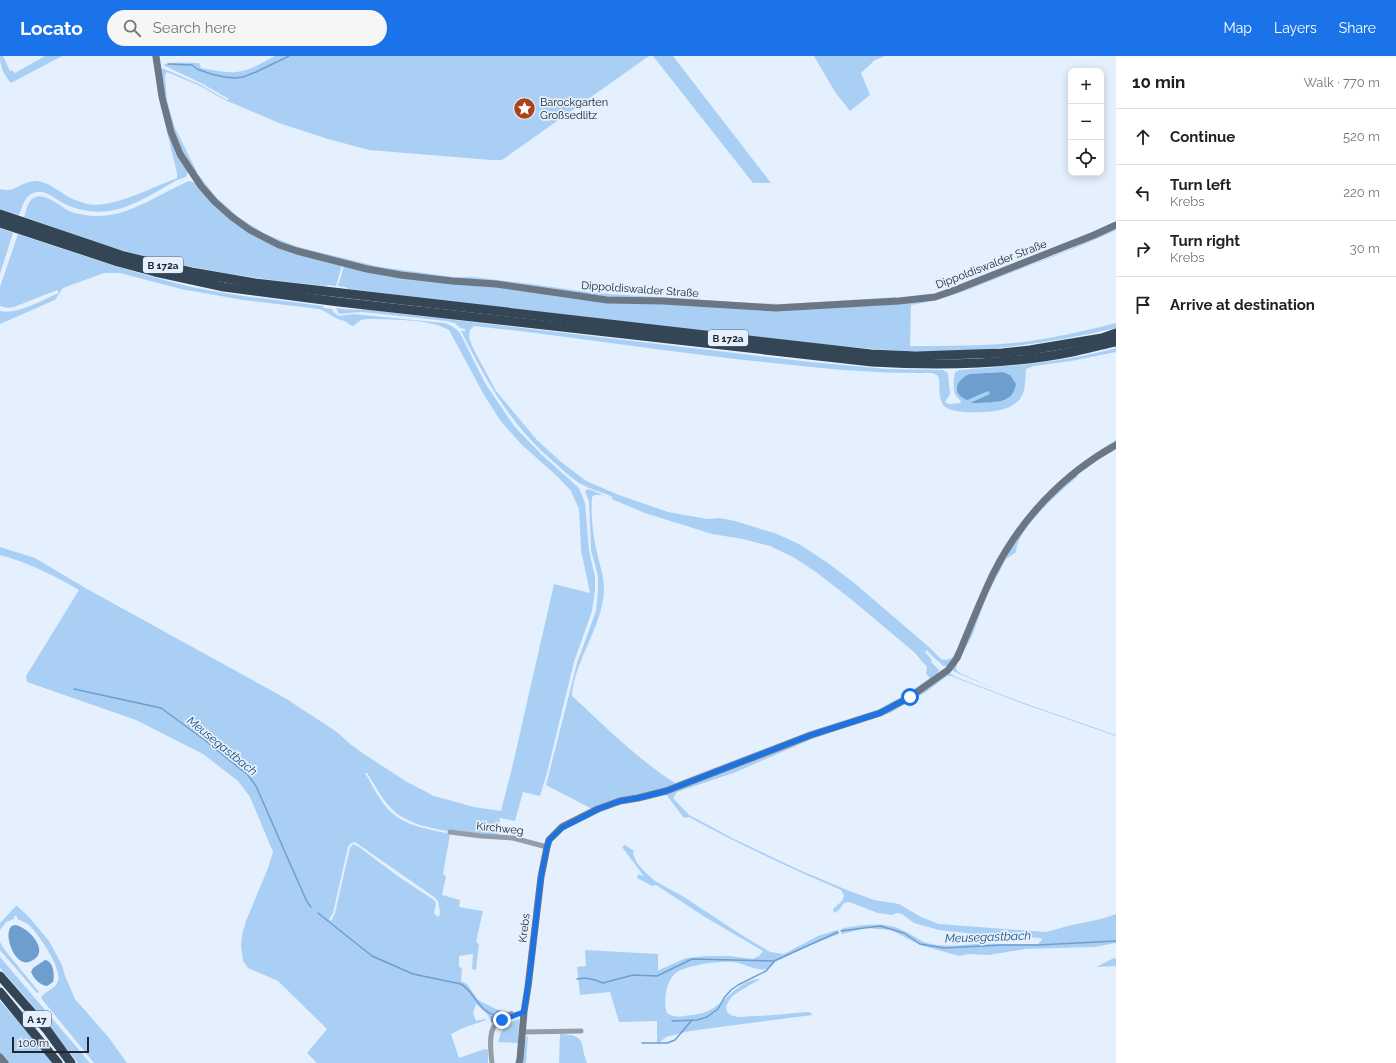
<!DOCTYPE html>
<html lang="en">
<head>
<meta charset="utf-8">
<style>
	:root { --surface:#fff; --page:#f6f6f6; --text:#202124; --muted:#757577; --line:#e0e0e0; --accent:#1a73e8 }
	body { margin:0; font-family:Raleway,sans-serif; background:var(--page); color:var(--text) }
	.controls { position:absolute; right:12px; top:12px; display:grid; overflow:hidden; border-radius:8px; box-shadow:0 2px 10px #0003 }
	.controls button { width:36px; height:36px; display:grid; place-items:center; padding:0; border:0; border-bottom:1px solid var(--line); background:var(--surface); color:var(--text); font:20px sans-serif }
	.scale { position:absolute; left:12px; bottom:10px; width:77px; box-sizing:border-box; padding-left:4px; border:2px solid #20282f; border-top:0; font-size:11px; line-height:14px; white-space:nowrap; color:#20282f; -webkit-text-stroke:3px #e4f0fd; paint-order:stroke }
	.stop { position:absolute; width:12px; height:12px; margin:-9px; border:3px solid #1a73e8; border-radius:50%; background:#fff }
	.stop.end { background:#1a73e8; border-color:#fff; box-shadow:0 1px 4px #0008 }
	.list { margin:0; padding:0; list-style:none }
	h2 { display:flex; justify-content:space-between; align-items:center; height:52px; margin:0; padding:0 16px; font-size:17px }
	h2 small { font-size:13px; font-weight:400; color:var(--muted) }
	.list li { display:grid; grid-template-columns:26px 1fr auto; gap:12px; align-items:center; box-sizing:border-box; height:56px; padding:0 16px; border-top:1px solid var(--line) }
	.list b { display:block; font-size:15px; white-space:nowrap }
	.list p { margin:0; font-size:13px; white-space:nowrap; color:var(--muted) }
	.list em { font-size:13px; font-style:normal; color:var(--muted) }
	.icon { flex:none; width:22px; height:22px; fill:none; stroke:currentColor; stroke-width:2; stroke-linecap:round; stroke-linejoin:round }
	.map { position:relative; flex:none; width:1116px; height:1007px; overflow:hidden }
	header { display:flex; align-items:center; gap:24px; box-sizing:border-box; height:56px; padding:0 20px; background:var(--accent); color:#fff }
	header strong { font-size:19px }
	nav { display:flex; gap:22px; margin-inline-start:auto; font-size:14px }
	.search { width:280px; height:36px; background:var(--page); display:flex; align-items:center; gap:10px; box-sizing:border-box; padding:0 14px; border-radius:22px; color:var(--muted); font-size:15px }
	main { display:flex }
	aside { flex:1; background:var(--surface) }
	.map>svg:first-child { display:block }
	.green { fill:#aacff5; fill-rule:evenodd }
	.water { fill:#6e9ece }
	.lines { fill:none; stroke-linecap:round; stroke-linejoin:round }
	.stream { stroke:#6e9ece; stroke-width:1.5 }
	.street { stroke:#959ea7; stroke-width:5 }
	.secondary { stroke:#6b7784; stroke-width:7 }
	.highway { stroke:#344556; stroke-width:9 }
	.route { stroke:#1a73e8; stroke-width:5 }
	.labels { text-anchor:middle; stroke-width:3.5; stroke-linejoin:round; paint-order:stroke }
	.shield { fill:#e4f0fd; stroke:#5b646d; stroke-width:1 }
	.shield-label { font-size:10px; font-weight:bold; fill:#20282f }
	.poi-label { font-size:11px; fill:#20282f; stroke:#e4f0fd; text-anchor:start }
	.street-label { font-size:11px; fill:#20282f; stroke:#e4f0fd }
	.water-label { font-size:12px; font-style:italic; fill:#1b4d7c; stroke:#e4f0fd }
</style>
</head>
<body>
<header>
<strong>Locato</strong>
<div class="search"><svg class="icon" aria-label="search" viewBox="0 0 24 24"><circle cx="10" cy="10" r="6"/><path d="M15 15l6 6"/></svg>Search here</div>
<nav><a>Map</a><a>Layers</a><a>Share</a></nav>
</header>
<main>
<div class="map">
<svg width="1116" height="1007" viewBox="0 0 1116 1007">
	<rect width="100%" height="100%" fill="#e4f0fd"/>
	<g class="green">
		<path d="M 0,0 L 3,0 L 10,15 L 12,14 L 15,17 L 45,0 L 62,0 L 11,27 C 4,19 0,11 0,0 Z"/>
		<path d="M 152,0 L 154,0 L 159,35 L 188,115 L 186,121 L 177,124 C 140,145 111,167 67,149 C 57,145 47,134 37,136 C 25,138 23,149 19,159 L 0,153 L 0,133 C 16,138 21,124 37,125 C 52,127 62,139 75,144 C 79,145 83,147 87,148 C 112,153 153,131 177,122 L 177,117 L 160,47 Z"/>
		<path d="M 275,0 L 649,0 L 502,104 L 491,104 L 369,94 L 328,83 L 279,67 L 225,44 L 198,29 L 167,16 L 165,19 L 167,45 L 175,72 L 198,118 L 216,141 L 238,161 L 265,178 L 298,191 L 380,211 L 453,221 L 473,221 L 531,228 L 594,237 L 750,247 L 784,248 L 897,241 L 898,243 L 785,249 L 610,241 L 389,215 L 297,193 L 264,180 L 225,153 L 198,123 L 198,118 C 191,113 190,110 186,102 C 170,73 166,44 160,13 L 162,12 L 199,28 L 227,44 L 229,43 L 201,27 L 163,9 C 173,5 187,7 199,7 L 201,12 C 213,14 225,17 236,16 C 250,15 263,6 275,0 Z"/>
		<path d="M 653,0 L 673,0 L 771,127 L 753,127 Z"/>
		<path d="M 814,0 L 885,0 L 875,4 L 861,17 L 870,39 L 850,55 L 835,36 Z"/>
		<path d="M 189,125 L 196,127 L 248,176 L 342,209 L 336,230 L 328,229 L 325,230 C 269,224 214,217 160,204 C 115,194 69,176 24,161 C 26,156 27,148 31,144 C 42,133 59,150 69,155 C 76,158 85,159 93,160 C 128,162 158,138 189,125 Z"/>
		<path d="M 1116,171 L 1116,174 C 1080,191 1042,205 1005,219 C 973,232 945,244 911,249 L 910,290 C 948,290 986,290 1023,286 C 1054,282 1085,275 1116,267 L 1116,272 C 1048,288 978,297 908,295 C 876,294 844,290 812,287 C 767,282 722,277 677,272 C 567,259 458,246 349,233 L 345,231 L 338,230 L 344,210 L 563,240 L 742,252 L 907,247 L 997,220 L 1027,210 L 1068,194 Z"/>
		<path d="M 0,172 L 13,177 L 0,218 Z"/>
		<path d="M 18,178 C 74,197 130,216 187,230 C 232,240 278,244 323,250 L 324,252 L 332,253 L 334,257 L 339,260 L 353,258 L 444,267 C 451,269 455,272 460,277 L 485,327 L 514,370 L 541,398 L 579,432 L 585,447 L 589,494 L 595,521 L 595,535 L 592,555 L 574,606 L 547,717 L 540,740 L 523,736 L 515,765 L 500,762 L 498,780 C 468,777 415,776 393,754 C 382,744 375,729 367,717 L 365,717 C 373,730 380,746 391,756 C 407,771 430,773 450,778 L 443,818 L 446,820 L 442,839 L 460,844 L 459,851 L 483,855 L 476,886 L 479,888 L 476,914 L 472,913 L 473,898 L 459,900 L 459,911 L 462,912 L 461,925 L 467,928 L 478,944 L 498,954 L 494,959 L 493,968 L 487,958 L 476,948 L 473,957 L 476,965 L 485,963 L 486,964 L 463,972 L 451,978 L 459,1002 L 485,993 L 488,994 L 488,1007 L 317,1007 L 307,997 L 327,973 L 278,925 L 248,912 L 243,905 L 241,890 L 242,879 L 246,865 L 268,812 L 273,796 L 250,741 L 238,725 L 203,698 L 136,664 L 27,626 L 26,620 L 79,534 C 53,519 30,507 0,499 L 0,491 L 35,502 L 87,533 L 285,642 L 337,676 L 350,688 L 367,700 L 407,726 L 434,740 L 474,751 L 501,755 L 512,712 L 554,528 L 590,537 L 581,494 L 579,453 L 571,435 L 558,421 L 521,388 L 500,364 L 484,339 L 449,274 C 426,262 392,264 366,263 L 361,264 L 353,270 L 350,269 C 346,264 342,265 336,262 C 330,259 326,255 319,253 L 243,244 L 181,233 L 120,217 L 104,217 L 63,232 L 55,244 L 0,268 L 0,255 C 17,259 42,244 59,237 L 57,234 L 14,251 L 8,252 L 0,250 L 0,231 ZM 355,786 L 434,841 L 438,845 L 440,856 L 439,861 L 434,858 L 436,847 L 434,844 L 399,821 L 359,791 L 353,788 L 350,792 L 335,857 L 331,865 L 329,863 L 333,857 L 348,791 L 351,787 Z"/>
		<path d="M 336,252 L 345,253 L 346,255 L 347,253 L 362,254 L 362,253 L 810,306 L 887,313 L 943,314 L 948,317 L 950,338 L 945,346 L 949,348 L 960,347 L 961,345 C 952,338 954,333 954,321 L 955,321 L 954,320 L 956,314 L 956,316 L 959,314 C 1012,310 1065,306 1116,292 L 1116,296 L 1071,305 L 1034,310 L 1026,313 C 1025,323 1026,335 1020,343 C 1016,348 1010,351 1004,353 C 992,357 953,359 944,350 C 938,343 940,330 939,322 L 937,319 L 932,317 C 875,318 819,312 763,306 C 666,296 570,280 474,270 L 470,274 L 469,281 L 473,292 L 496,335 L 537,384 L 560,405 L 586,425 L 619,439 L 668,456 L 707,463 L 719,462 L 735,465 L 777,478 L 799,488 L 828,507 L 853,526 L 929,591 L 941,603 L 946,604 L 952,602 L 960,588 C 972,563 985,537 997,511 C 1003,500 1007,486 1015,475 C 1041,437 1077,408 1116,384 L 1116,386 L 1097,398 L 1016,477 L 954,601 L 947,610 L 943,610 C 938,604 932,601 927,594 L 925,596 L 932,604 L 931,606 L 939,614 L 938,617 L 922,631 L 879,655 L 664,734 L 592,753 L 546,729 L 577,607 L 596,555 L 598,535 L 598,520 L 591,494 L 589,446 L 585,435 L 589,433 L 612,443 L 613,441 C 602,436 589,433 579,427 C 570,421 563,414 555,407 C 511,370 487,326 461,275 L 465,275 L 465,273 L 460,272 L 455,267 L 447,265 L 362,256 L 339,258 ZM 1003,316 L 1010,319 L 1008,343 L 991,346 L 971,347 L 991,338 L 970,318 ZM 595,439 L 602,439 L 645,457 L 712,478 L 743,483 L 770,490 L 793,501 L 816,516 L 852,544 L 914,596 L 927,611 L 926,618 L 930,622 L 907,638 L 877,654 L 808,676 L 675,727 C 637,703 605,670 572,640 C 574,608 598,576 603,544 C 607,524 598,506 595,487 C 592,472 591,456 592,441 Z"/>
		<path d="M 1075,419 L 1078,420 C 1061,435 1017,472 1016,496 L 1006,503 L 997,520 L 987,539 L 972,580 L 957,608 L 956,613 L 958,616 L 995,633 L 953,615 L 952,613 L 1004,501 L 1033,460 Z"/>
		<path d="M 949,617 L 956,621 L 1021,646 L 1116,679 L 1116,680 L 1021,647 L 951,620 L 947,620 L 926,636 L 890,657 L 812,683 L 736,716 L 677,736 L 673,742 L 689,759 L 736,784 L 797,813 L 847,834 L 874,844 L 899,848 L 921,861 L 939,868 L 1046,876 L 1072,869 L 1101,863 L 1116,858 L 1116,887 L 1094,891 L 1025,893 L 988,899 L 968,898 L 959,900 L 920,889 L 891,874 L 865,872 L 842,878 L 841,873 L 844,872 C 864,869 885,865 904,875 C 914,879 920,886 931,888 C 946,891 962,889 977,888 C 997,887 1018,889 1038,888 L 1042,884 L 1041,882 L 975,878 L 939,874 L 914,867 L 902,858 L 897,857 L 892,859 L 878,857 L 849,846 L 844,847 L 838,855 L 834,857 L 833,853 L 842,845 L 844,839 L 841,834 C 789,812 739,788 689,761 L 684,762 L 665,737 L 810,681 L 880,659 Z"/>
		<path d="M 625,789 L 634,795 L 633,798 L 637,807 L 646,817 L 655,825 L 684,841 L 740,878 L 770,896 L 784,898 L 818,880 L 837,874 L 839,877 L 839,878 L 808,890 L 775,906 L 768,913 C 756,916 745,907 733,906 C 718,905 687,909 676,917 C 666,924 663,946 667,957 C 673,961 677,961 684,960 C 694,959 703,958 712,953 C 728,943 739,925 758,923 L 760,923 L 757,925 C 749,930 740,934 733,940 C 726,946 722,957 734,960 C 740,962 747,960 753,960 C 772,960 790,957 809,956 L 812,958 L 812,959 L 690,975 L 666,981 L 659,987 L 657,987 L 657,965 L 619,966 L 610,936 L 580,939 L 577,911 L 586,910 L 585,894 L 658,898 L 658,914 L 659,914 L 686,902 L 707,900 L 731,900 L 753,903 L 759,900 L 763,895 L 705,861 L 656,829 L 652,830 L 637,822 L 638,818 L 643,820 L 643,819 L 622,791 Z"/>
		<path d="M 16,850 L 17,850 L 30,862 L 49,885 L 62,909 L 65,920 L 75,943 L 109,982 L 127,1007 L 94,1007 L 41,942 C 45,934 55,934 58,925 C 62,912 40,881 31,871 C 27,867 22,865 17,863 L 17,860 L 14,860 L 14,863 L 6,866 L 0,874 L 0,867 Z"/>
		<path d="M 0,886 L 4,893 L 39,936 L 37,937 L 0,894 Z"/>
		<path d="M 0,901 L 90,1007 L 78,1007 L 27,943 L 0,912 Z"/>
		<path d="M 1114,902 L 1116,903 L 1116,910 L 1096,911 Z"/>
		<path d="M 0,945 L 35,985 L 52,1007 L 8,1007 L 0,998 Z"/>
		<path d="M 519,963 L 518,987 L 498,986 C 502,971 506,968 519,963 Z"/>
		<path d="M 560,978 C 588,979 579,987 587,1007 L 559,1007 Z"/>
		<path d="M 528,979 L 526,1007 L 522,1007 L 524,985 Z"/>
	</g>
	<g class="water">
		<path d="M 1003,316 L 1010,319 L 1016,328 C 1015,333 1013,339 1008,342 C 1002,347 978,347 970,347 L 990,338 L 988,335 L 967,344 C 950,337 957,323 970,318 Z"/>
		<path d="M 16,869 C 31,873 52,898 29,906 C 12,911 0,868 16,869 Z"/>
		<path d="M 45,904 C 53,905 55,918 53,926 L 47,930 C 40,929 34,923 31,916 L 33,912 Z"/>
		<path d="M 498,954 L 508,956 L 512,955 L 514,957 L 493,967 L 491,966 L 491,961 Z"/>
	</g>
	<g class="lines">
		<g class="stream">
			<path d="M 168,8 L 192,9 L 197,13 L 211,18 L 224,21 L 235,22 L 243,21 L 256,16 L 289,0"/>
			<path d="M 74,633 L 161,652 L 202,682 L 233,707 L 248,719 L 256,730 L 299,828 C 303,835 305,845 311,851"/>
			<path d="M 318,857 L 372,900 L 413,918 L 461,928 C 474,935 479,956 495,959"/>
			<path d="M 841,875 L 880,870 L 904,877 L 920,888 L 944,892 L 1003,889 L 1038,889 L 1116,885"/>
			<path d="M 577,923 L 585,922 L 595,924 L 603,927 L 633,919 L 657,920 L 692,903 L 774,905 L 838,876"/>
			<path d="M 672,965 L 697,964 L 707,961 L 718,953 L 724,942 L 731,934 L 738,929 L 766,915 L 774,906"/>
			<path d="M 642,987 L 667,987 L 675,984 L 692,964"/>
		</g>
		<g class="street">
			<path d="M 450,776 L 481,780 L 513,782 L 547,791"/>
			<path d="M 523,976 L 581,975"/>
			<path d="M 492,1007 C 491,998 488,977 495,969 C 499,963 517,958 524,956"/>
		</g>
		<g class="secondary">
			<path d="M 156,0 L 162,41 L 171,76 L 180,98 L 201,130 L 215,146 L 232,161 L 250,174 L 279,189 L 297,195 L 367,213 L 401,219 L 452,225 L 496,228 L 607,244 L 663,245 L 776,252 L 899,245 L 935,241 L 955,234 L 1094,179 L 1116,169"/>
			<path d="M 0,1001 L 5,1007"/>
			<path d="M 519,1007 L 520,1003 L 524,956 L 528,931 L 541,821 L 547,791 L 549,784 L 562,771 L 598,753 L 620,745 L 638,742 L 666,735 L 811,679 L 880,657 L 910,641 L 948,614 L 957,602 C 969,574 980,545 993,518 C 1020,464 1063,418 1116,389"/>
		</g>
		<g class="highway">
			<path d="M 0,158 L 124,200 L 191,216 L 255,227 L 871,298 L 916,300 L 1002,297 L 1030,294 L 1102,282 L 1116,277"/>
			<path d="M 0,167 L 118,206 L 155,216 L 224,231 L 339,246 L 872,306 C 938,310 1007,309 1072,296 C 1087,293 1101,289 1116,286"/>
			<path d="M 0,920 L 47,974 L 71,1007"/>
			<path d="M 0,936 L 58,1007"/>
		</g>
	</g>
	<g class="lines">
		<path class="route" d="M 502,964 L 524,956 L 530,916 L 541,821 L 547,791 L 549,784 L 562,772 L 598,753 L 620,745 L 638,742 L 666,735 L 811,679 L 880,657 L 910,641"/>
	</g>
	<defs>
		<symbol id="sight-disc" viewBox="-11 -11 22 22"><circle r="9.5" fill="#a9431b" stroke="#e4f0fd"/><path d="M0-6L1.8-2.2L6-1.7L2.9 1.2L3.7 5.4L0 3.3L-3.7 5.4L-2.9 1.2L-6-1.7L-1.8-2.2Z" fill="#fff"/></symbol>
	</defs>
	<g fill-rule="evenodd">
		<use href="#sight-disc" x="512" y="40" width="25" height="25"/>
	</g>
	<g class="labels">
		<g class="shield">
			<rect x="143" y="201" width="40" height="16" rx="3"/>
			<rect x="708" y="274" width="40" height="16" rx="3"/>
			<rect x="23" y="955" width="28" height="16" rx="3"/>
		</g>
		<g class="shield-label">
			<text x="163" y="213">B 172a</text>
			<text x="728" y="286">B 172a</text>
			<text x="37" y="967">A 17</text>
		</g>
		<g class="poi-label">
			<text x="540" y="50">Barockgarten<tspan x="540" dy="13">Großsedlitz</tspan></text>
		</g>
		<g class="street-label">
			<text transform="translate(991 208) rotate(-21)" y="4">Dippoldiswalder Straße</text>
			<text transform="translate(640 233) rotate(4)" y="4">Dippoldiswalder Straße</text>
			<text transform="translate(500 772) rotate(6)" y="4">Kirchweg</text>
			<text transform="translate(524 872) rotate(-83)" y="4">Krebs</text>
		</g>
		<g class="water-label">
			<text transform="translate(222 690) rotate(39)" y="4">Meusegastbach</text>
			<text transform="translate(988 881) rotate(-2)" y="4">Meusegastbach</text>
		</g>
	</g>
</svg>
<div class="controls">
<button>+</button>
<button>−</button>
<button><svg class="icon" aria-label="locate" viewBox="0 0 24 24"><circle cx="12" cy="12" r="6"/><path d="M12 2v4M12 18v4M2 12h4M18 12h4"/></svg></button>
</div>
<div class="scale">100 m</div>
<div class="stop" style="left:910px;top:641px"></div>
<div class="stop end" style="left:502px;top:964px"></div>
</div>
<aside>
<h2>10 min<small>Walk · 770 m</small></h2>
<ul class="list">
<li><svg class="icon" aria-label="ahead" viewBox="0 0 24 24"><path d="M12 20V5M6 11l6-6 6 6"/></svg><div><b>Continue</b></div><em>520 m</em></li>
<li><svg class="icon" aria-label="left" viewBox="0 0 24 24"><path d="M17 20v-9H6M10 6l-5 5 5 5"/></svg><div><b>Turn left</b><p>Krebs</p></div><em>220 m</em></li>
<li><svg class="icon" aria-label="right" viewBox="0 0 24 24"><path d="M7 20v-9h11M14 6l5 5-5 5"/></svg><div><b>Turn right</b><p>Krebs</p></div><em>30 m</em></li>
<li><svg class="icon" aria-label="arrive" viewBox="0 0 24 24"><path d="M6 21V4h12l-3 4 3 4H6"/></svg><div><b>Arrive at destination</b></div></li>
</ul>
</aside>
</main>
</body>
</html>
